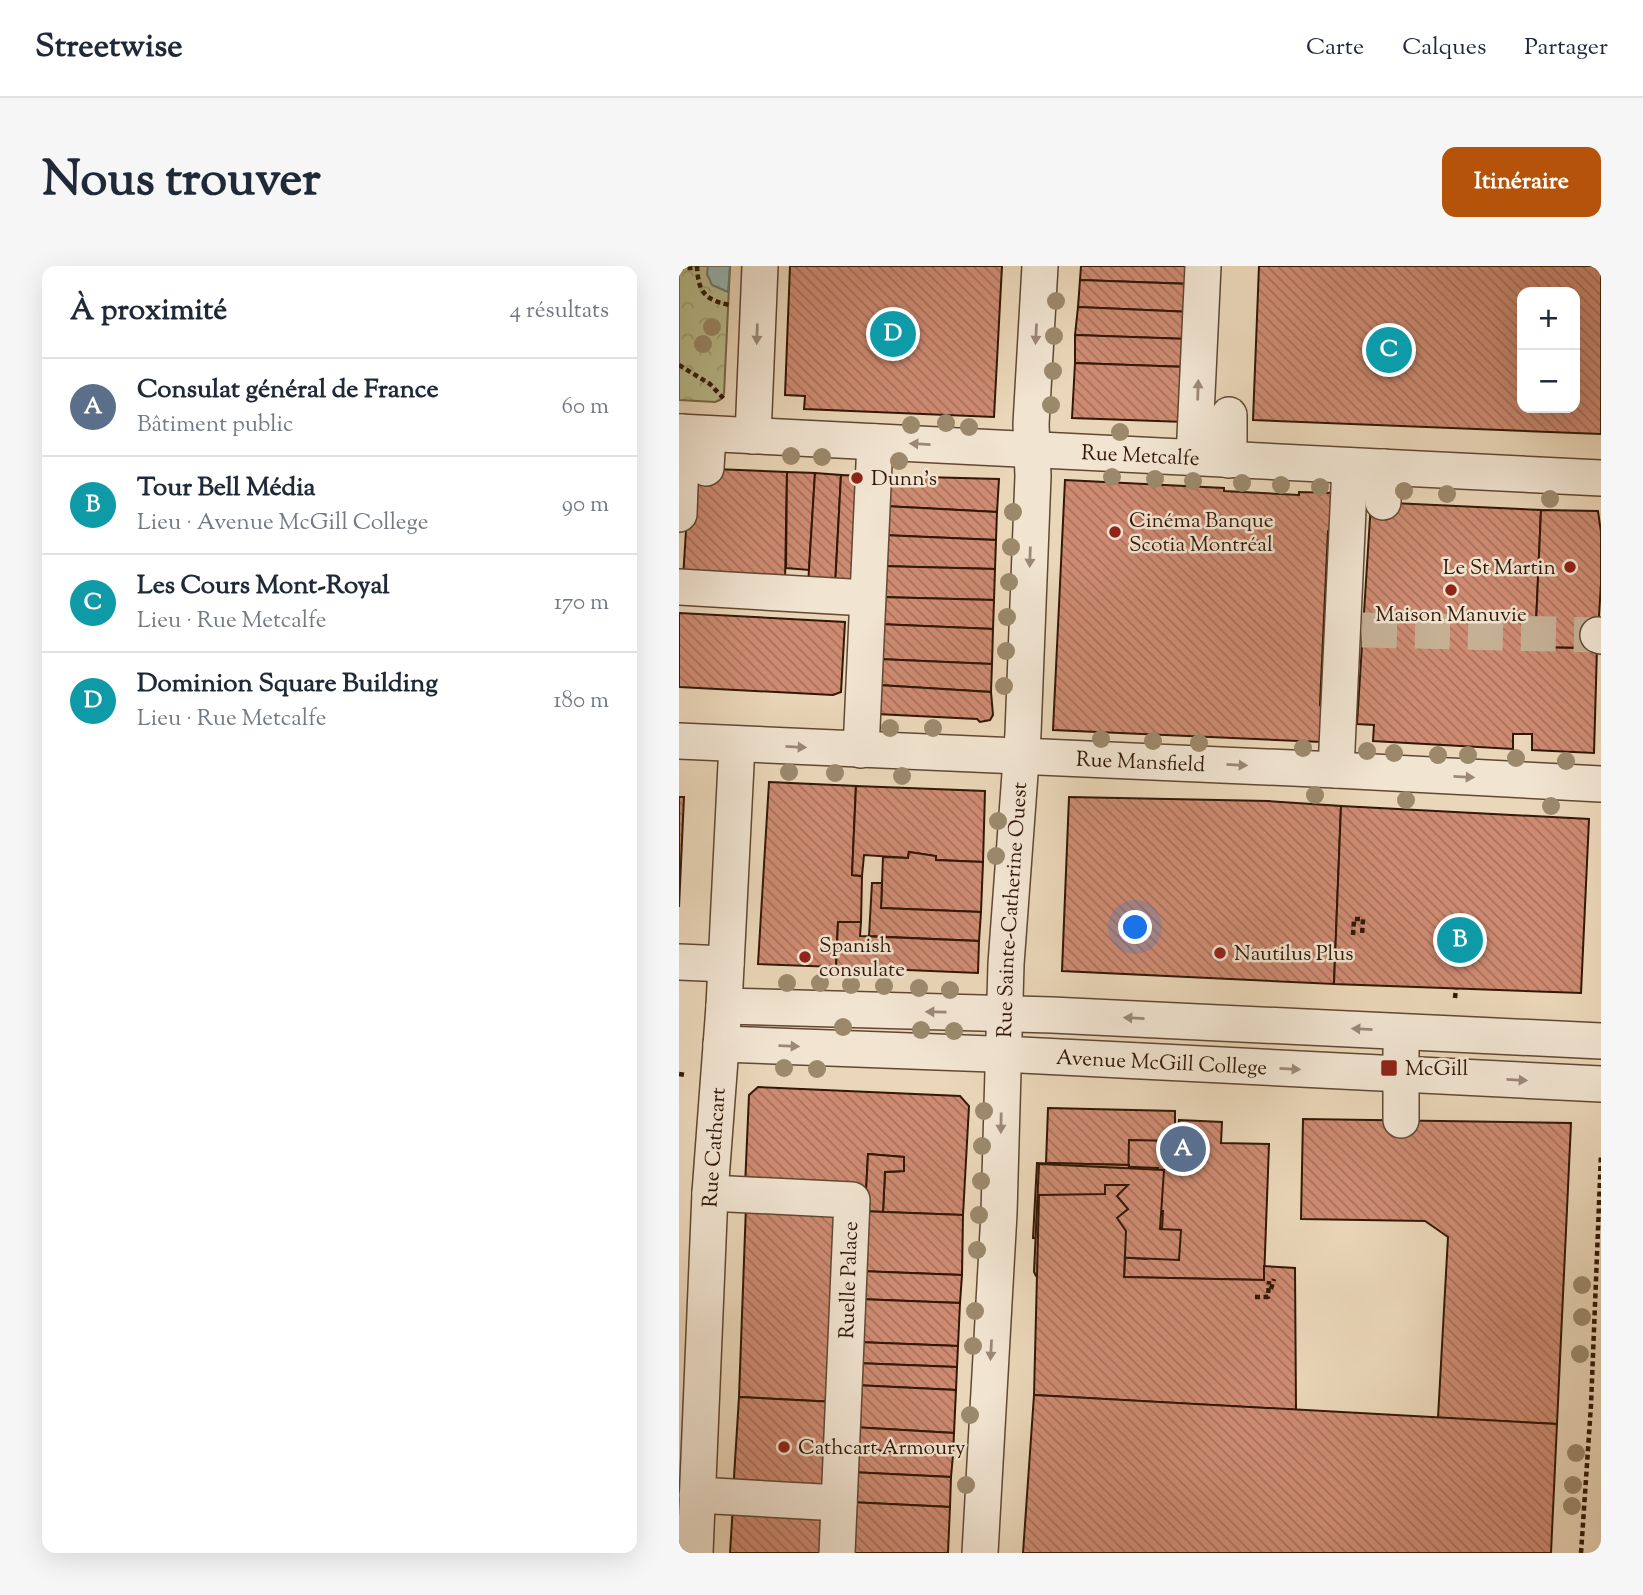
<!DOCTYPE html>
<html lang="fr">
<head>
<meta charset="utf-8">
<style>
	:root { --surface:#fff; --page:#f6f6f7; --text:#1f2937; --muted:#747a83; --line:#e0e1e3; --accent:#b45309 }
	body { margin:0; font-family:"Sorts Mill Goudy",serif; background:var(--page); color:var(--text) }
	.controls { position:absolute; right:21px; top:21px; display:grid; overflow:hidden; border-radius:14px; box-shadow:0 7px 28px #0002 }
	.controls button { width:63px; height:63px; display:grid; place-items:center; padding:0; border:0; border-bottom:2px solid var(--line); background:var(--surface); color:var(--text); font:35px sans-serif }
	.you { position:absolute; left:457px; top:662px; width:24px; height:24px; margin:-18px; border:5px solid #fff; border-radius:50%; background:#1a73e8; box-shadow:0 0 0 10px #1a73e833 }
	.badge { display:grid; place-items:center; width:46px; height:46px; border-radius:50%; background:var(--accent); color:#fff; font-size:23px; font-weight:700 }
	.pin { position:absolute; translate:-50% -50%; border:4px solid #fff; box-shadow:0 2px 7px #0006 }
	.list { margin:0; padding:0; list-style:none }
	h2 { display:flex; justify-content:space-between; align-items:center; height:91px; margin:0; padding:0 28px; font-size:30px }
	h2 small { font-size:23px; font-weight:400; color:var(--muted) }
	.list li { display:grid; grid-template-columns:46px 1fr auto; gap:21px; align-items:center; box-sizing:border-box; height:98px; padding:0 28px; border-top:2px solid var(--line) }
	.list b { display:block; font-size:26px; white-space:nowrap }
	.list p { margin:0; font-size:23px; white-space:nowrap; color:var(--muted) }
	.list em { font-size:23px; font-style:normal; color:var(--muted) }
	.map { position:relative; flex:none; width:922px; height:1287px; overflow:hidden; border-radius:14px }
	header { display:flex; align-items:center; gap:42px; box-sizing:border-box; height:98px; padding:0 35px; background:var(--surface); border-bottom:2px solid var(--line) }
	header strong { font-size:33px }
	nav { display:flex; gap:38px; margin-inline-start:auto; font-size:24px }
	.intro { display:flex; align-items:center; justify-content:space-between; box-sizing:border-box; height:168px; padding:0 42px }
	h1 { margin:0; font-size:49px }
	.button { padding:18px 32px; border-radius:14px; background:var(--accent); color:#fff; font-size:24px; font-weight:700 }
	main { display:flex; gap:42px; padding:0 42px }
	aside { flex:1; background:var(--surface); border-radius:14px; box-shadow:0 7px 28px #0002 }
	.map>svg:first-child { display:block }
	.park { fill:url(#park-crowns); stroke:#766a4a; stroke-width:2 }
	.water { fill:url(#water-ripples); stroke:#70786f; stroke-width:2 }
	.building { fill:url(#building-back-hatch); stroke:#331806; stroke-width:2; fill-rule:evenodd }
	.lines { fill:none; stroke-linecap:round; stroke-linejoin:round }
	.minor-tunnel { stroke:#c5b094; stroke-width:35; stroke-dasharray:35 18; stroke-linecap:butt }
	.minor-casing { stroke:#614832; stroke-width:38 }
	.path { stroke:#331806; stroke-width:4.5; stroke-dasharray:5 3.5; stroke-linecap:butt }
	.minor { stroke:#f1e4d1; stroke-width:35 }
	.tree { fill:#9c896c }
	.oneway { fill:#9c8876 }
	.poi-dot { fill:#8f2418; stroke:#f1e4d1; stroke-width:2.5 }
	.labels { text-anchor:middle; stroke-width:5; stroke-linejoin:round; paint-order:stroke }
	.street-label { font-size:21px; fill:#331806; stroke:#f1e4d1 }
	.poi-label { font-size:21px; fill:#331806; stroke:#f1e4d1; text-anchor:start }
</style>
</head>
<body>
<header>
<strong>Streetwise</strong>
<nav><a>Carte</a><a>Calques</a><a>Partager</a></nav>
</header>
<div class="intro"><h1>Nous trouver</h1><a class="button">Itinéraire</a></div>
<main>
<aside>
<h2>À proximité<small>4 résultats</small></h2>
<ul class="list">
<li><span class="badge" style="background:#5c6f8a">A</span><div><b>Consulat général de France</b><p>Bâtiment public</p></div><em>60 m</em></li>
<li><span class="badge" style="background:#0f9aa8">B</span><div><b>Tour Bell Média</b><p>Lieu · Avenue McGill College</p></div><em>90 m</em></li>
<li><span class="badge" style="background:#0f9aa8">C</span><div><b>Les Cours Mont-Royal</b><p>Lieu · Rue Metcalfe</p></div><em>170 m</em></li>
<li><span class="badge" style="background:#0f9aa8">D</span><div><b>Dominion Square Building</b><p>Lieu · Rue Metcalfe</p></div><em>180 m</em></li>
</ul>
</aside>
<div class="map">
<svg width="922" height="1287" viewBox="0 0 922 1287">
	<defs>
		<pattern id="park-crowns" width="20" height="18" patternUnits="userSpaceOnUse" patternTransform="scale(1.75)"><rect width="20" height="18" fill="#babd8d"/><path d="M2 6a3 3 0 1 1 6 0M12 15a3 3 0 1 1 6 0" fill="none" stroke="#a0a278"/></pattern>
		<pattern id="water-ripples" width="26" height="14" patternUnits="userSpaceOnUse" patternTransform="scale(1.75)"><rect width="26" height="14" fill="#99b8b5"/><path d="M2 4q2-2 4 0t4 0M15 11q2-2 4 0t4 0" fill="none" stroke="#849d9a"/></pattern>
		<pattern id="building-back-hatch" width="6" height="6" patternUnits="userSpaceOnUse" patternTransform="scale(1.75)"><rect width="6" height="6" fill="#ce8b72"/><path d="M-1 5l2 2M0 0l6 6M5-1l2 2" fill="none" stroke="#a8715c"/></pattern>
	</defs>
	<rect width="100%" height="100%" fill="#ead6b8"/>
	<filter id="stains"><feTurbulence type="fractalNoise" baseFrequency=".00286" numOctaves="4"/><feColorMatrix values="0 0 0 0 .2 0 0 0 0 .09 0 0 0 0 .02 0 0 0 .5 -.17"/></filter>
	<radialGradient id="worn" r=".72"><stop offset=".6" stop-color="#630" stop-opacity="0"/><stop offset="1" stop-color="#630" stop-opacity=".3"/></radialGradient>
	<path class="park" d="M 0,0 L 51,0 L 45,128 L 41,134 L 36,136 L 0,134 Z"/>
	<path class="water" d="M 29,0 L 51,0 L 49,26 L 33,19 L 28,8 Z"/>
	<g class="building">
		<path d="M 111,0 L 323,0 L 315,151 L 125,143 L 126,130 L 106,129 Z"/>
		<path d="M 402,0 L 516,0 L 515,18 L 401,14 Z"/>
		<path d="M 580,0 L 922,0 L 922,168 L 574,154 ZM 843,26 L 896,26 L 896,142 L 843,142 Z"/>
		<path d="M 401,14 L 512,18 L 512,46 L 399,41 Z"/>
		<path d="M 399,41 L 512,46 L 509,73 L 396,69 Z"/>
		<path d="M 396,69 L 509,73 L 508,101 L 396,97 Z"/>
		<path d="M 396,97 L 508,101 L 506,156 L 393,152 Z"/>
		<path d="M 11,202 L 108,206 L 106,317 L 4,312 Z"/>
		<path d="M 108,206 L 136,207 L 130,304 L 107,302 Z"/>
		<path d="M 136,207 L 162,209 L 156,321 L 129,319 Z"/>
		<path d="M 162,209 L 185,210 L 180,322 L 156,321 Z"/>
		<path d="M 206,210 L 320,213 L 318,246 L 205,240 Z"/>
		<path d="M 386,214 L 545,222 L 545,225 L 620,229 L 620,226 L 655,227 L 653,264 L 649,265 L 641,439 L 644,440 L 642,476 L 374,464 Z"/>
		<path d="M 692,236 L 862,244 L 856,381 L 918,382 L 915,487 L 853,484 L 853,468 L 834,468 L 834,483 L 694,475 L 695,459 L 678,458 Z"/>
		<path d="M 205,240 L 318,246 L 317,274 L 203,269 Z"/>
		<path d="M 862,244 L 919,245 L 922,266 L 922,318 L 918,382 L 856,381 Z"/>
		<path d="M 203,269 L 317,274 L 316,303 L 201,300 Z"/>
		<path d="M 201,300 L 316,303 L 315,334 L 200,331 Z"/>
		<path d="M 200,331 L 315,334 L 314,363 L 199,358 Z"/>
		<path d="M 0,347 L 166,356 L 162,426 L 154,429 L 0,421 Z"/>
		<path d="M 199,358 L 314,363 L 313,398 L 199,393 Z"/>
		<path d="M 199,393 L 313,398 L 312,426 L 199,419 Z"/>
		<path d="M 199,419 L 312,426 L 314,449 L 311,454 L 301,456 L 298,453 L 198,448 Z"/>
		<path d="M 90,516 L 177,520 L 173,609 L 183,610 L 182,656 L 159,656 L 157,701 L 79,698 Z"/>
		<path d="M 177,520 L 306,525 L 304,596 L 257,594 L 257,590 L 230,586 L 229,592 L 185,589 L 183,610 L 173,609 Z"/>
		<path d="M 0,531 L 5,531 L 0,641 Z"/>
		<path d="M 390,531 L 589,535 L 662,540 L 655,718 L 383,705 Z"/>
		<path d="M 662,540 L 910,553 L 902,727 L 655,718 Z"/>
		<path d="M 230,586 L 257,590 L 257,594 L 304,596 L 302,646 L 202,642 L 204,591 L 229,592 Z"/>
		<path d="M 193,617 L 203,617 L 202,642 L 302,646 L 300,675 L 190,670 Z"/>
		<path d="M 159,656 L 182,656 L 181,670 L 300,675 L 299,707 L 157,701 Z"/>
		<path d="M 79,821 L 281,830 L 290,840 L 284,949 L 204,946 L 206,906 L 225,905 L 225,891 L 189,888 L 187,926 L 66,920 L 70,829 Z"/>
		<path d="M 369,842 L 496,845 L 496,876 L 450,874 L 450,899 L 367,897 Z"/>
		<path d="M 624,853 L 892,857 L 878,1158 L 759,1152 L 769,971 L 746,955 L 622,953 Z"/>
		<path d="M 500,854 L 543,856 L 542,877 L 590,878 L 585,1014 L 445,1011 L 447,965 L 438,952 L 449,943 L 438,930 L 449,920 L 450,874 L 498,875 Z"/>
		<path d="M 189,888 L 225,891 L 225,905 L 206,906 L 204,946 L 181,945 L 187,926 Z"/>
		<path d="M 358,897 L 479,902 L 478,923 L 471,923 L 470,934 L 480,945 L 484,945 L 483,964 L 470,963 L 468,993 L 418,990 L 418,975 L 354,972 Z"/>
		<path d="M 367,897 L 450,899 L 449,919 L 426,919 L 426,928 L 365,929 Z"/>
		<path d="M 360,898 L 485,904 L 481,963 L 502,964 L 500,994 L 409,990 L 389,1005 L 363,1012 L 357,1010 L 355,1006 Z"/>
		<path d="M 426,919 L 449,919 L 438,930 L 449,943 L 438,952 L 447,965 L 445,1011 L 585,1014 L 585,1000 L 616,1002 L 617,1144 L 355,1129 L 360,929 L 426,928 Z"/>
		<path d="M 67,940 L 154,945 L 163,954 L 156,1136 L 60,1131 Z"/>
		<path d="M 181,945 L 284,949 L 283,1009 L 180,1005 Z"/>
		<path d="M 180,1005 L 283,1009 L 281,1037 L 179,1033 Z"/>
		<path d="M 179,1033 L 281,1037 L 279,1080 L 178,1076 Z"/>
		<path d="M 178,1076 L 279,1080 L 278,1101 L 176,1097 Z"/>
		<path d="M 176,1097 L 278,1101 L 277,1124 L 175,1119 Z"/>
		<path d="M 175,1119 L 277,1124 L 275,1167 L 173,1161 Z"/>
		<path d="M 355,1129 L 878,1158 L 872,1287 L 344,1287 Z"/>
		<path d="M 60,1131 L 156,1136 L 151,1232 L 54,1227 Z"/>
		<path d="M 173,1161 L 275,1167 L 274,1189 L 172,1183 Z"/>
		<path d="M 172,1183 L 274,1189 L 272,1211 L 171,1206 Z"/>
		<path d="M 171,1206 L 272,1211 L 271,1241 L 170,1236 Z"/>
		<path d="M 170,1236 L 271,1241 L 269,1287 L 169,1287 Z"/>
		<path d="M 54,1238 L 151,1243 L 149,1287 L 51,1287 Z"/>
	</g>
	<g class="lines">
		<path class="minor-tunnel" d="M 683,364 L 919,369"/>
		<defs>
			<g id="minor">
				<path id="s1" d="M 0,166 L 922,212"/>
				<path d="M 74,170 L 81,0"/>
				<path d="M 515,192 L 524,0"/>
				<path d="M 550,194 L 550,149"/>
				<path d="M 27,202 L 29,168"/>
				<path d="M 704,236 L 705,201"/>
				<path d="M 0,248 L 3,166"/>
				<path d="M 0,321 L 188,332"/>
				<path d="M 919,369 L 922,370"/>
				<path id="s2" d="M 0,475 L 657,504 L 922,518"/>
				<path d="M 182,484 L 196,176"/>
				<path d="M 657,504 L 671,200"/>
				<path d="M 0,696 L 47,698"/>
				<path d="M 45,740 L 373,749 L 922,775"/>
				<path id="s3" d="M 42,778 L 342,789 L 922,818"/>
				<path d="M 722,784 L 722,854"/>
				<path d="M 31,927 L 173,934 L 158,1287"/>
				<path d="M 18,1229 L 160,1237"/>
				<path id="s4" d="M 16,1287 L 31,927 L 45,740 L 58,478"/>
				<path id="s5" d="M 301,1287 L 320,947 L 327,698 L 344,467 L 354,210 L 352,158 L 361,0"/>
			</g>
		</defs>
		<use href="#minor" class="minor-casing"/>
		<g class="path">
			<path d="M 18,0 C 19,25 25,34 51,39"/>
			<path d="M 0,2 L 18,2"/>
			<path d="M 0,99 L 31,118 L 46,134"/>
			<path d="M 674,669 L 675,653 L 684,653 L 683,669"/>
			<path d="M 776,732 L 777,722"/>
			<path d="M 0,808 L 6,809"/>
			<path d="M 592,1023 L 595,1013"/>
			<path d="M 576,1031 L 589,1031 L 590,1015"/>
			<path d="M 902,1287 L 912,1139 L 922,888"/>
		</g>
		<use href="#minor" class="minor"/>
	</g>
	<g class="tree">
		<circle cx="377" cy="35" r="9"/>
		<circle cx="33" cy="61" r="9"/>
		<circle cx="375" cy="70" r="9"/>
		<circle cx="24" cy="78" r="9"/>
		<circle cx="374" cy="105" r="9"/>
		<circle cx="372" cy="139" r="9"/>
		<circle cx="267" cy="157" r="9"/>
		<circle cx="232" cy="159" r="9"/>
		<circle cx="290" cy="161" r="9"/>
		<circle cx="441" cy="166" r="9"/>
		<circle cx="112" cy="190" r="9"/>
		<circle cx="143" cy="191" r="9"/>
		<circle cx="220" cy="195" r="9"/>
		<circle cx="433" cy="211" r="9"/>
		<circle cx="476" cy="213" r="9"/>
		<circle cx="514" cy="215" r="9"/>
		<circle cx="563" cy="217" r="9"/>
		<circle cx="602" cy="219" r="9"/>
		<circle cx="641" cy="221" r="9"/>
		<circle cx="725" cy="225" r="9"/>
		<circle cx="768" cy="228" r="9"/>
		<circle cx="871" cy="233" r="9"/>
		<circle cx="334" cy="246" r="9"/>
		<circle cx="332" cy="281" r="9"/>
		<circle cx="330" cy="316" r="9"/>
		<circle cx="328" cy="351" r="9"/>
		<circle cx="327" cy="385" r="9"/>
		<circle cx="325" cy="420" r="9"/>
		<circle cx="211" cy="462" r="9"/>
		<circle cx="254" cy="462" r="9"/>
		<circle cx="422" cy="473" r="9"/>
		<circle cx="474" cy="475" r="9"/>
		<circle cx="520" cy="477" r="9"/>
		<circle cx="624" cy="482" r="9"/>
		<circle cx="688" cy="485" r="9"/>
		<circle cx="715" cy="487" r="9"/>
		<circle cx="759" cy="489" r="9"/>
		<circle cx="789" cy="489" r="9"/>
		<circle cx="837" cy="492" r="9"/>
		<circle cx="887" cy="495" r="9"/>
		<circle cx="110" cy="506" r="9"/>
		<circle cx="156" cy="507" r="9"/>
		<circle cx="223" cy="510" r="9"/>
		<circle cx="636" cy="529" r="9"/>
		<circle cx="727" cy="534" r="9"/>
		<circle cx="872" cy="540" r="9"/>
		<circle cx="319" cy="555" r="9"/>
		<circle cx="317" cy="590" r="9"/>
		<circle cx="108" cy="717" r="9"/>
		<circle cx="141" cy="717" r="9"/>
		<circle cx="172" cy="719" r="9"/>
		<circle cx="205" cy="720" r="9"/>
		<circle cx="240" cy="722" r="9"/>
		<circle cx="271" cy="724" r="9"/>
		<circle cx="164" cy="761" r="9"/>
		<circle cx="242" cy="764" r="9"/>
		<circle cx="275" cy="765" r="9"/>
		<circle cx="105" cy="802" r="9"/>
		<circle cx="138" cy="803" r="9"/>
		<circle cx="305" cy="845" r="9"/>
		<circle cx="303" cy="880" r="9"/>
		<circle cx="302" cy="915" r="9"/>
		<circle cx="300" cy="949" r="9"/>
		<circle cx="298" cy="984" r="9"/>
		<circle cx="903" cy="1019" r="9"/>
		<circle cx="296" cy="1045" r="9"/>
		<circle cx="903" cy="1051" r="9"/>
		<circle cx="294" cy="1080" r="9"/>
		<circle cx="901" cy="1088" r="9"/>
		<circle cx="291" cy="1149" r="9"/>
		<circle cx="897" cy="1187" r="9"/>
		<circle cx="287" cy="1219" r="9"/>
		<circle cx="894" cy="1219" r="9"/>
		<circle cx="893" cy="1240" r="9"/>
	</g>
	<defs><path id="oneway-solid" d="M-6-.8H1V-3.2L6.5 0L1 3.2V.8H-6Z" transform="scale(1.75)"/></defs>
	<g class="oneway">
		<use href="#oneway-solid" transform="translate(78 68) rotate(92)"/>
		<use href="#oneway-solid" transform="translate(357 68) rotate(93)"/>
		<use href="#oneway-solid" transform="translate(519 124) rotate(-88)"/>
		<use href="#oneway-solid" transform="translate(241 178) rotate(-177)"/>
		<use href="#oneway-solid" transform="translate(351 291) rotate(92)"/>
		<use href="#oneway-solid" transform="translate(117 481) rotate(3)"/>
		<use href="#oneway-solid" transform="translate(558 499) rotate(3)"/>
		<use href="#oneway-solid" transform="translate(785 511) rotate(3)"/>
		<use href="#oneway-solid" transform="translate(257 746) rotate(-179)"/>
		<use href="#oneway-solid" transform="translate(455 752) rotate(-177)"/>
		<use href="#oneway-solid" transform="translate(683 763) rotate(-177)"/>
		<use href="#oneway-solid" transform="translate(110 780) rotate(2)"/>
		<use href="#oneway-solid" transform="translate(611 803) rotate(3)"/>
		<use href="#oneway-solid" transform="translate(838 814) rotate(3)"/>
		<use href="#oneway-solid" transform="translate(322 857) rotate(91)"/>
		<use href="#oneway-solid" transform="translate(312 1084) rotate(93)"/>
	</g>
	<g class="poi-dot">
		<circle cx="178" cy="212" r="7"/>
		<circle cx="436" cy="266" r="7"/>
		<circle cx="891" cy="301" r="7"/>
		<circle cx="772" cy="324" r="7"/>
		<circle cx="541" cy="687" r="7"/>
		<circle cx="126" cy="691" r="7"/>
		<rect x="701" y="793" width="18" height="18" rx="3.5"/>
		<circle cx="105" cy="1181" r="7"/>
	</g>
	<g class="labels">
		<g class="street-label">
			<text dy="7" stroke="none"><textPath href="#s1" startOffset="462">Rue Metcalfe</textPath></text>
			<text dy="7" stroke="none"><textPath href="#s2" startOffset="462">Rue Mansfield</textPath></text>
			<text dy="7" stroke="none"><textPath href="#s5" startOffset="644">Rue Sainte-Catherine Ouest</textPath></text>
			<text dy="7" stroke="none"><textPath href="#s3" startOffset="441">Avenue McGill College</textPath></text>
			<text dy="7" stroke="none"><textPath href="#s4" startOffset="406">Rue Cathcart</textPath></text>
			<text transform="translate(169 1014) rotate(-88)" y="7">Ruelle Palace</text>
		</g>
		<g class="poi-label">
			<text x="192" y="219">Dunn's</text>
			<text x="450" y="261">Cinéma Banque<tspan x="450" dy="24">Scotia Montréal</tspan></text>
			<text x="877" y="308" text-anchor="end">Le St Martin</text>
			<text x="772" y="355" text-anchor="middle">Maison Manuvie</text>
			<text x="140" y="686">Spanish<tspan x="140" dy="24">consulate</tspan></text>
			<text x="555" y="694">Nautilus Plus</text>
			<text x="726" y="809">McGill</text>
			<text x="119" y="1188">Cathcart Armoury</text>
		</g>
	</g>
	<rect width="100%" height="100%" filter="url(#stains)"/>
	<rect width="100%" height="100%" fill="url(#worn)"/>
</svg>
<div class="controls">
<button>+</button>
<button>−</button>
</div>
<div class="you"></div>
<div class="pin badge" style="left:504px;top:883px;background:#5c6f8a">A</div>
<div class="pin badge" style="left:781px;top:674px;background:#0f9aa8">B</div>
<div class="pin badge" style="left:710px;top:84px;background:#0f9aa8">C</div>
<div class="pin badge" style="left:214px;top:68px;background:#0f9aa8">D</div>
</div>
</main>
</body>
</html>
